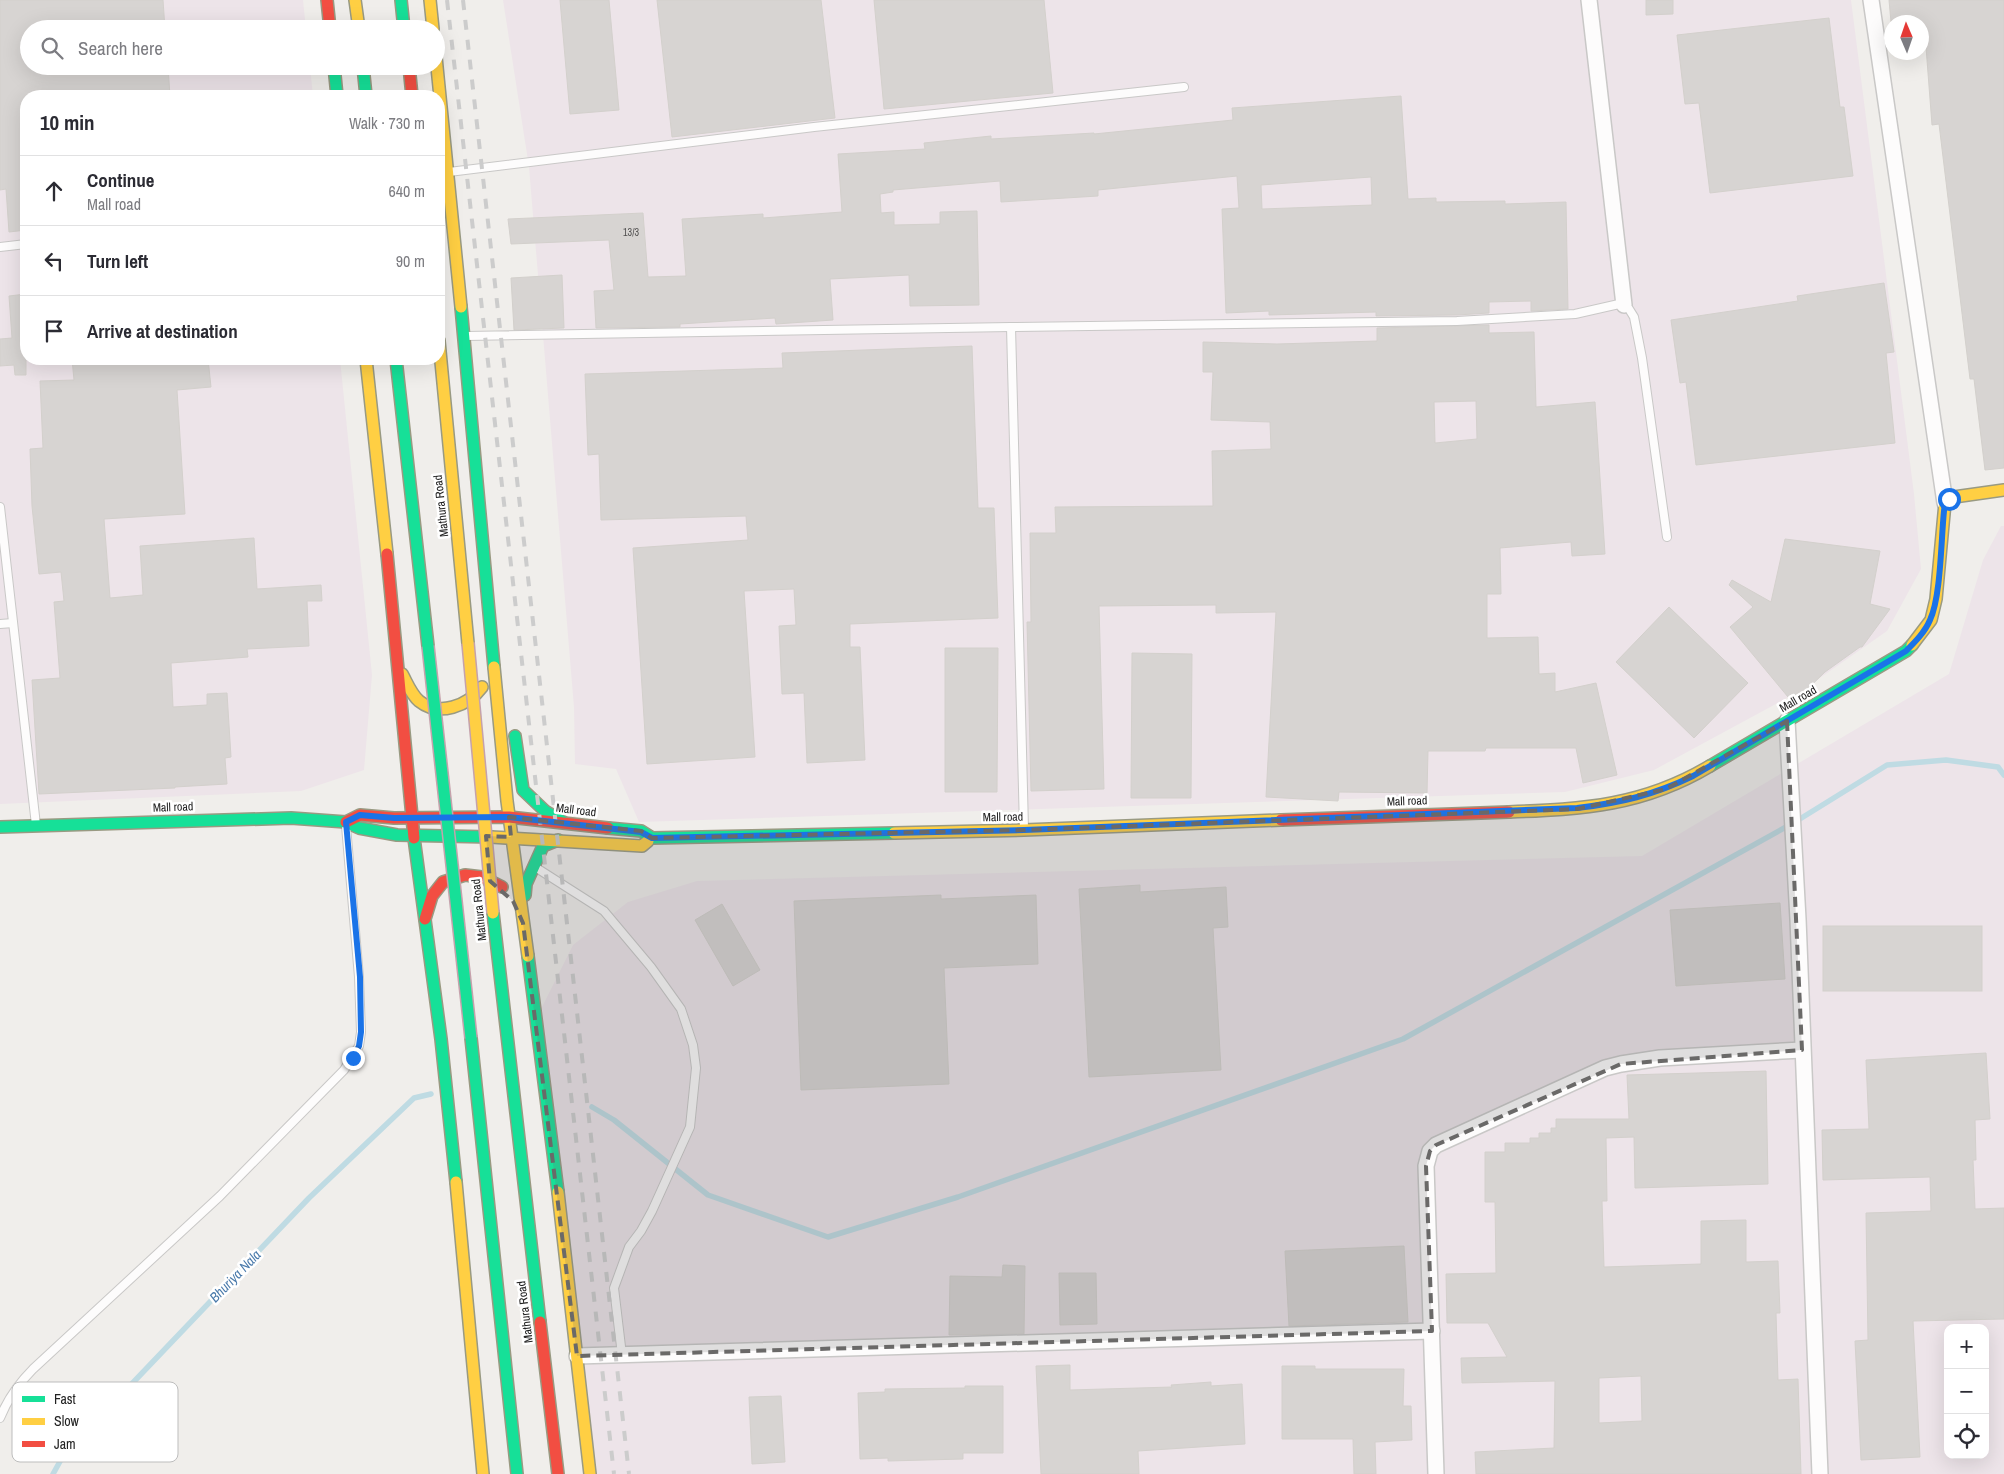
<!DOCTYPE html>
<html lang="en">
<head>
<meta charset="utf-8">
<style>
	:root { --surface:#fff; --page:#f2f2f3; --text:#2b2b33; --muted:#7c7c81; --line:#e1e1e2 }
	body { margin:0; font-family:"Archivo Narrow",sans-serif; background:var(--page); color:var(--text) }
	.controls { position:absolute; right:15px; bottom:15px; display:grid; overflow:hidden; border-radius:10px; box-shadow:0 5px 20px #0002 }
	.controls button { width:45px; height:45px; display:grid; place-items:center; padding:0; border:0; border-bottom:1px solid var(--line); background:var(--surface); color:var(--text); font:25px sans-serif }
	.compass { position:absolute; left:1884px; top:15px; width:45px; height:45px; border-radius:50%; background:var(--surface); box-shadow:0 5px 20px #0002; rotate:358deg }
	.stop { position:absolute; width:15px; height:15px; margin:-11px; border:4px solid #1a73e8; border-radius:50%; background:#fff }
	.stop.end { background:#1a73e8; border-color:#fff; box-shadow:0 1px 5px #0008 }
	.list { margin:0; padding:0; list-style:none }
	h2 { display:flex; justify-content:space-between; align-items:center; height:65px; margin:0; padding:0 20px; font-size:21px }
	h2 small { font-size:16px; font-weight:400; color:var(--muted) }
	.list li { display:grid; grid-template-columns:32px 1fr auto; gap:15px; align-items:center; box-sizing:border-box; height:70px; padding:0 20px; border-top:1px solid var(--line) }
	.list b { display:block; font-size:19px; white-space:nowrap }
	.list p { margin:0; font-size:16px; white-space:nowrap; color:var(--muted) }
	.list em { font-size:16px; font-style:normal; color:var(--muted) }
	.icon { flex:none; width:28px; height:28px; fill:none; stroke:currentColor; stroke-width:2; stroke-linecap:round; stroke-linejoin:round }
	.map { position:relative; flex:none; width:2004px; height:1474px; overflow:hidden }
	.search { position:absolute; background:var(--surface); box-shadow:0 5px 20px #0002; left:20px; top:20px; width:425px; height:55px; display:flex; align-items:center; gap:12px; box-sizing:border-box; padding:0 18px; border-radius:28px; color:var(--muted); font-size:19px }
	.panel { position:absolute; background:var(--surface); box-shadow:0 5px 20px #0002; left:20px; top:90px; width:425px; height:275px; border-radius:20px }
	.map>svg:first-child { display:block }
	.industrial { fill:#ede4e9; fill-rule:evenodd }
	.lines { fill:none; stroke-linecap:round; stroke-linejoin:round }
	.stream { stroke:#bfdbe3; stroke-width:5.5 }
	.building { fill:#d7d4d2; stroke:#d3d0cc; fill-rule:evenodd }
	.lane-casing { stroke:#c9c8c7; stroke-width:10 }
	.street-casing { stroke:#c9c8c7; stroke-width:18 }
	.fast-casing { stroke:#999a82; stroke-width:14 }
	.slow-casing { stroke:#999a82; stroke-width:14 }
	.jam-casing { stroke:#999a82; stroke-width:14 }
	.lane { stroke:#fdfcfc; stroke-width:8 }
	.street { stroke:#fdfcfc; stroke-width:15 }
	.fast { stroke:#16e098; stroke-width:11 }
	.slow { stroke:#ffcf43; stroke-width:11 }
	.jam { stroke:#f24e42; stroke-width:11 }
	.rail { stroke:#ccc; stroke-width:4; stroke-dasharray:10 10; stroke-linecap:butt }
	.fast-bridge-casing { stroke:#c5a2ac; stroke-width:14; stroke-linecap:butt }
	.slow-bridge-casing { stroke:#c5a2ac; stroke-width:14; stroke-linecap:butt }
	.fast-bridge { stroke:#16e098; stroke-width:11 }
	.slow-bridge { stroke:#ffcf43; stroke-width:11 }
	.route { stroke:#1a73e8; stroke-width:6 }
	.marked { fill:#6a6968; fill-opacity:0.2; stroke:#6a6968; stroke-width:4; stroke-dasharray:10 6; stroke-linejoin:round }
	.labels { text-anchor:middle; stroke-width:5; stroke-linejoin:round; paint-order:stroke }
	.number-label { font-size:10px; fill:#4f4e4e }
	.street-label { font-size:12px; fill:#222; stroke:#fff }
	.water-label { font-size:14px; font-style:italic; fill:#4a7aab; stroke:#fff }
	.key { fill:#fff; stroke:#bdbdbd; stroke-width:1 }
	.key-label { font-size:14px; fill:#222 }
</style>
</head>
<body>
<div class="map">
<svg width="2004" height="1474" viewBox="0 0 2004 1474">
	<rect width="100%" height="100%" fill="#f0eeeb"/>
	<g class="industrial">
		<path d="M 0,0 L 303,0 L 306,29 L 29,29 L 29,66 L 310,66 L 313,96 L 26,96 L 26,359 L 340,359 L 372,675 L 364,770 L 301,791 L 0,804 Z"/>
		<path d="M 503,0 L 1851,0 L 1914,494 L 1921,569 L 1887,631 L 1807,687 L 1654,770 L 1565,792 L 639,822 L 616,769 L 575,764 L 574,707 L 529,167 Z"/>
		<path d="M 2001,526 L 2004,526 L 2004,1474 L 585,1474 L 537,1017 L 573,945 L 628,902 L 697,881 L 1642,856 L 1949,674 L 1983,560 ZM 1948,1328 L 1985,1328 L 1985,1455 L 1948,1455 Z"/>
	</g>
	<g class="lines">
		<g class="stream">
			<path d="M 592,1107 L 614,1120 L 708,1195 L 828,1237 L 958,1197 L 1403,1039 L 1795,822 L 1887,765 L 1946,760 L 1998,767 L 2004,775"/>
			<path d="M 53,1474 L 63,1456 L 309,1198 L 414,1098 L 431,1094"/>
		</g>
	</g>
	<g class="building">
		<path d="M 0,0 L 163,0 L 165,29 L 79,29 L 78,23 L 29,28 L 29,66 L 168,66 L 170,96 L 26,96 L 26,230 L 9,232 L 6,189 L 0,190 Z"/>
		<path d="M 560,0 L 609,0 L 619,110 L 570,114 Z"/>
		<path d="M 657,0 L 821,0 L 835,118 L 672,137 Z"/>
		<path d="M 874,0 L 1044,0 L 1053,93 L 884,109 Z"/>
		<path d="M 1646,0 L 1673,0 L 1673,14 L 1646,15 Z"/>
		<path d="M 1889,0 L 2004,0 L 2004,468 L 1985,470 L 1974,379 L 1970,379 L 1939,124 L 1932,125 L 1925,34 L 1922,34 L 1922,22 L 1891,22 Z"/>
		<path d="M 1829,18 L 1840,107 L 1844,107 L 1853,176 L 1710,193 L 1699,103 L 1685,104 L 1677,35 Z"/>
		<path d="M 1401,96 L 1408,199 L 1436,198 L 1436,202 L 1505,201 L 1505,204 L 1566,202 L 1568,309 L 1531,311 L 1531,301 L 1489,302 L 1489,313 L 1457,315 L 1376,316 L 1376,312 L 1269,315 L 1269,311 L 1226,313 L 1222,209 L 1239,208 L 1237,176 L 1098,190 L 1098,196 L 1001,202 L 1000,181 L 893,190 L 893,192 L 880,194 L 881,213 L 894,212 L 894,225 L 940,224 L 940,212 L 977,211 L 979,305 L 910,306 L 909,275 L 830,279 L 833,320 L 776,324 L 775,318 L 680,324 L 680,327 L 596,328 L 594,291 L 614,290 L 609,240 L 511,244 L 508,219 L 643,213 L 648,277 L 686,276 L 682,219 L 763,214 L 763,218 L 842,212 L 838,154 L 925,149 L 924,143 L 991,136 L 991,139 L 1094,133 L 1094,134 L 1233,120 L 1232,108 ZM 1371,177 L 1372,205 L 1262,209 L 1261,185 Z"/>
		<path d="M 562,275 L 564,328 L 514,330 L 511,278 Z"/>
		<path d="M 1884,283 L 1894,352 L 1886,353 L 1895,443 L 1696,465 L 1686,382 L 1680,383 L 1671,320 L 1798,301 L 1797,296 Z"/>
		<path d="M 26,294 L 26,375 L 15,375 L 14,365 L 0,366 L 0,339 L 12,338 L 9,296 Z"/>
		<path d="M 1489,325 L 1489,333 L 1534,332 L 1536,407 L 1595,402 L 1605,554 L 1572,556 L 1571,542 L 1500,548 L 1501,594 L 1487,594 L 1487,638 L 1538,637 L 1539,674 L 1555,673 L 1555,692 L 1596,683 L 1617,775 L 1583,783 L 1576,748 L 1486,748 L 1485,751 L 1428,751 L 1427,793 L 1339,792 L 1338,801 L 1266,797 L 1276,612 L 1216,613 L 1216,605 L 1099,606 L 1104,789 L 1031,791 L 1027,622 L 1031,622 L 1030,533 L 1056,533 L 1055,507 L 1213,506 L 1212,451 L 1271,449 L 1270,422 L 1211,420 L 1213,372 L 1203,372 L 1203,342 L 1277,344 L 1377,341 L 1377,328 ZM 1476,401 L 1477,439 L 1435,443 L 1434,402 Z"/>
		<path d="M 972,346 L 978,508 L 994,508 L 998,618 L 850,624 L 850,647 L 860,647 L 865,760 L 807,763 L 804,693 L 782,694 L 779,626 L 796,625 L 794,589 L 744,591 L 755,757 L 647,764 L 633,548 L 748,540 L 746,516 L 601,520 L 599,454 L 588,455 L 585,374 L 783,368 L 782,353 Z"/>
		<path d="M 72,359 L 208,359 L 211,387 L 177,390 L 185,514 L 104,519 L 110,598 L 143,595 L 140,546 L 254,538 L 257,589 L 321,585 L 322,601 L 307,601 L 309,646 L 247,649 L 248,657 L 171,663 L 173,707 L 207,705 L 207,694 L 227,693 L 231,757 L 225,758 L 227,784 L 175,787 L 175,788 L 39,794 L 32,680 L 60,678 L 54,602 L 64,601 L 61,572 L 39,574 L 32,506 L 30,449 L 43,448 L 40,381 L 74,380 Z"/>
		<path d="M 1785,539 L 1880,551 L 1870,604 L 1890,609 L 1862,647 L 1860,647 L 1825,672 L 1793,703 L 1730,627 L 1753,607 L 1729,585 L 1732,580 L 1771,602 Z"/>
		<path d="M 1669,607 L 1748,683 L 1694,738 L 1616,662 Z"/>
		<path d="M 945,648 L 998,648 L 997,792 L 945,792 Z"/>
		<path d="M 1132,653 L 1192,654 L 1191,798 L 1131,798 Z"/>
		<path d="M 1140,885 L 1140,892 L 1226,887 L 1228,927 L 1213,928 L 1221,1070 L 1089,1077 L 1079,889 Z"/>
		<path d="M 941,895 L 941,899 L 1036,895 L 1038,964 L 944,968 L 949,1084 L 801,1090 L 794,901 Z"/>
		<path d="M 1780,903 L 1785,979 L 1676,986 L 1670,910 Z"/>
		<path d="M 722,904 L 760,970 L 733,986 L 695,920 Z"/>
		<rect x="1823" y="926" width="159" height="65"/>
		<path d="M 1986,1053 L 1990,1119 L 1975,1120 L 1976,1160 L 1973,1160 L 1975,1209 L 2004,1208 L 2004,1319 L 1913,1321 L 1920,1457 L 1861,1460 L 1855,1341 L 1868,1340 L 1866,1213 L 1931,1211 L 1930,1177 L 1823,1180 L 1822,1130 L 1869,1129 L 1866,1060 Z"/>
		<path d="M 1766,1071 L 1768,1184 L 1635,1188 L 1634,1137 L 1606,1138 L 1607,1201 L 1602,1201 L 1604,1267 L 1701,1264 L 1701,1221 L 1746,1220 L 1746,1262 L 1778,1261 L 1780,1313 L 1776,1313 L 1778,1380 L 1798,1379 L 1801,1474 L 1476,1474 L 1475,1452 L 1554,1448 L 1555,1381 L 1462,1383 L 1461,1358 L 1507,1357 L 1488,1323 L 1447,1323 L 1446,1274 L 1496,1273 L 1495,1202 L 1485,1202 L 1485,1152 L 1505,1152 L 1505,1143 L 1530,1143 L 1530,1138 L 1539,1138 L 1539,1133 L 1551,1133 L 1551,1128 L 1556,1128 L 1556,1119 L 1629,1119 L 1627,1075 ZM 1641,1376 L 1642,1421 L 1599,1423 L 1599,1378 Z"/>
		<path d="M 1404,1246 L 1408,1322 L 1289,1326 L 1285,1251 Z"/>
		<path d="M 1003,1265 L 1025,1266 L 1024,1334 L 949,1335 L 950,1276 L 1002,1277 Z"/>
		<path d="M 1059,1273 L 1096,1273 L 1097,1324 L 1060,1325 Z"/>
		<path d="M 1070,1365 L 1070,1390 L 1172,1387 L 1171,1385 L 1211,1382 L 1211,1386 L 1242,1384 L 1245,1444 L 1138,1451 L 1139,1474 L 1041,1474 L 1036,1366 Z"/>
		<path d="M 1282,1366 L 1315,1366 L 1315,1369 L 1404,1369 L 1403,1406 L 1411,1406 L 1412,1440 L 1375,1442 L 1376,1474 L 1354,1474 L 1353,1439 L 1282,1439 Z"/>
		<path d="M 965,1386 L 1003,1386 L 1003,1453 L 963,1453 L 963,1459 L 888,1461 L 888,1458 L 860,1459 L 858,1393 L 885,1392 L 885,1389 L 965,1388 Z"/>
		<path d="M 781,1396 L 785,1462 L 752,1464 L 749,1397 Z"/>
	</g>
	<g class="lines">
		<defs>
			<g id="lane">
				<path d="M 449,172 L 814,127 L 1184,87"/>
				<path d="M 0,247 L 26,244"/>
				<path d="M 1011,327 L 1024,828"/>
				<path d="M 466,336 L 1011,327 L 1457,321 L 1575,314 L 1619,304 L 1629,309 L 1634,317 L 1642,358 L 1667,537"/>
				<path d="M 0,507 L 36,825"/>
				<path d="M 0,624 L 13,623"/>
				<path d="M 535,867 L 604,911 L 651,967 L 681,1009 L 693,1045 L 696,1068 L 690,1127 L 652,1211 L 641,1231 L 629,1247 L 614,1288 L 622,1355"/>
				<path d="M 0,1418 C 8,1398 18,1384 33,1369 L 220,1196 L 344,1070 L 359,1046 L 361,1032 L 359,977 L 346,826"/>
			</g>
			<g id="street">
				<path d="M 1589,0 L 1624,305"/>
				<path d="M 1871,0 L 1945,503"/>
				<path d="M 1787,721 L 1798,919 L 1820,1474"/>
				<path d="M 577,1356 L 1432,1331"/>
				<path d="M 1436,1474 L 1426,1166 L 1430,1151 L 1436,1145 L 1605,1068 L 1621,1064 L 1660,1058 L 1802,1050"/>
			</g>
			<g id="fast">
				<path d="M 401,0 L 404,29"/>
				<path d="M 334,66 L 337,96"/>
				<path d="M 363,66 L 366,96"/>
				<path d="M 461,307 L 494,667"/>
				<path d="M 396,359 L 428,646"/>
				<path d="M 515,736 L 523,790 L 545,811 L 562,821"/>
				<path d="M 1710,766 L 1906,651 L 1912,645"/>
				<path d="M 0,827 L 291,818 L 346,822 L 359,828 L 397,835 L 491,837"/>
				<path d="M 608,828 L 641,831 L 652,838 L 894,833"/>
				<path d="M 414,838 L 441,1039 L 456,1182"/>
				<path d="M 525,895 L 526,884 L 543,846 L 558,840"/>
				<path d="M 493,913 L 540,1322"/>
				<path d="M 528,956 L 558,1192"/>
				<path d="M 471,1038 L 517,1474"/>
			</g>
			<g id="slow">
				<path d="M 355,0 L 359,29"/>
				<path d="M 430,0 L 433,29"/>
				<path d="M 436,57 L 461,307"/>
				<path d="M 439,341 L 468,643"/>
				<path d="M 366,359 L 387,554"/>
				<path d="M 1912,645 L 1931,620 L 1936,599 L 1945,503 L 1954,497 L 2004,490"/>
				<path d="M 494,667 L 507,801 L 528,956"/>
				<path d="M 402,674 C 407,683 411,694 419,701 C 439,717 468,706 482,687"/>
				<path d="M 1509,812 C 1584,809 1643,806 1710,766"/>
				<path d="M 894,833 L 1024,830 L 1281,820"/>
				<path d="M 491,837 L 642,846 L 648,841"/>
				<path d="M 456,1182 L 483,1474"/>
				<path d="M 558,1192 L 590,1474"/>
			</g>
			<g id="jam">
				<path d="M 327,0 L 330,29"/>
				<path d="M 409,66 L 412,96"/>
				<path d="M 387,554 L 414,838"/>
				<path d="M 1281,820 L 1509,812"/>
				<path d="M 346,822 L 360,815 L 394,818 L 509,817 L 608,828"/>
				<path d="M 425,919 L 432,896 L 443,882 L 465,875 L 482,877 L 502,887"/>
				<path d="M 540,1322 L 558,1474"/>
			</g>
		</defs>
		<use href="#lane" class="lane-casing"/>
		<use href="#street" class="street-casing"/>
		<use href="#fast" class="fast-casing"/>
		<use href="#slow" class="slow-casing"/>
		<use href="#jam" class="jam-casing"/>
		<use href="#lane" class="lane"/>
		<use href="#street" class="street"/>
		<use href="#fast" class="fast"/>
		<use href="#slow" class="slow"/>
		<use href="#jam" class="jam"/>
		<g class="rail">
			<path d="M 447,0 L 614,1474"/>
			<path d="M 463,0 L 629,1474"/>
		</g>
		<defs>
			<path id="fast-bridge" d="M 428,646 L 471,1038"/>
			<path id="slow-bridge" d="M 468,643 L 493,913"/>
		</defs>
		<use href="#fast-bridge" class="fast-bridge-casing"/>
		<use href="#slow-bridge" class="slow-bridge-casing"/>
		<use href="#fast-bridge" class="fast-bridge"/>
		<use href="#slow-bridge" class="slow-bridge"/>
	</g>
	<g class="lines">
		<path class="route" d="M 353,1058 L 359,1046 L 361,1032 L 360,977 L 346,822 L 360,815 L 394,818 L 509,817 L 641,832 L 652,838 L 1024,830 L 1577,808 C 1620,803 1654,795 1693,776 L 1906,651 C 1915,642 1925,632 1930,620 C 1941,597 1941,539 1944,511 L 1945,503 L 1949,499"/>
	</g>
	<path class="marked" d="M 1787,721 L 1802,1050 L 1621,1064 L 1436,1145 L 1430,1151 L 1426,1166 L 1432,1331 L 577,1356 L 523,923 L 513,901 L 490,881 L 486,836 L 511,837 L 509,817 L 641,831 L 652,838 L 1024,830 L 1577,809 L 1666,789 Z"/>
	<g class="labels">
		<g class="number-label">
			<text x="631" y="236">13/3</text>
		</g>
		<g class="street-label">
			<text transform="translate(441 506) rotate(-96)" y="4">Mathura Road</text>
			<text transform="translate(1798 699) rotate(-30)" y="4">Mall road</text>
			<text transform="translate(1407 801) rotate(-2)" y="4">Mall road</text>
			<text transform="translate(173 807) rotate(-2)" y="4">Mall road</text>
			<text transform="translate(576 810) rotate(7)" y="4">Mall road</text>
			<text transform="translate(1003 817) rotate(-1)" y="4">Mall road</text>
			<text transform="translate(479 910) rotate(-96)" y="4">Mathura Road</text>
			<text transform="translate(525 1312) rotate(-97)" y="4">Mathura Road</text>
		</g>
		<g class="water-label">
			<text transform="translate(235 1276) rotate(-46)" y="5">Bhuriya Nala</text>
		</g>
	</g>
	<rect x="12" y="1382" width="166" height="80" rx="8" class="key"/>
	<rect x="22" y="1396" width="23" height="6" fill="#16e098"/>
	<rect x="22" y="1418" width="23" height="7" fill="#ffcf43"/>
	<rect x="22" y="1441" width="23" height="6" fill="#f24e42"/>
	<g class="key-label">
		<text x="54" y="1404">Fast</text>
		<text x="54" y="1426">Slow</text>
		<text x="54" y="1449">Jam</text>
	</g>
</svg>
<div class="controls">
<button>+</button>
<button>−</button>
<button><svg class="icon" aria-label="locate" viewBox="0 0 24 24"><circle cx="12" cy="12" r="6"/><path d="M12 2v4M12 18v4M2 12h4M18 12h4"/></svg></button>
</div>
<svg class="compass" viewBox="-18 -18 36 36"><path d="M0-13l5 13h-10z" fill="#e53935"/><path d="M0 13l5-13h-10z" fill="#7c7c81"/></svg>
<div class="stop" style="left:1949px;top:499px"></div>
<div class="stop end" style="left:353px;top:1058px"></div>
<div class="search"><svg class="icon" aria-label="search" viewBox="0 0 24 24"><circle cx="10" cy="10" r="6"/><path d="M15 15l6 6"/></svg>Search here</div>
<section class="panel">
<h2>10 min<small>Walk · 730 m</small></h2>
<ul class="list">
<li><svg class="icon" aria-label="ahead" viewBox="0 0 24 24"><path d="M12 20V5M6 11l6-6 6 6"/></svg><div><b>Continue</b><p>Mall road</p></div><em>640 m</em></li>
<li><svg class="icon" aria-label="left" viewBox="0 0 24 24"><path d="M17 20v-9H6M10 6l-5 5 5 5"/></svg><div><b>Turn left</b></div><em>90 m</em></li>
<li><svg class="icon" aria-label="arrive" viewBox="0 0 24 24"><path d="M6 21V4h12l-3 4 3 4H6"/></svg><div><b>Arrive at destination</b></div></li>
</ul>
</section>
</div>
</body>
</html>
